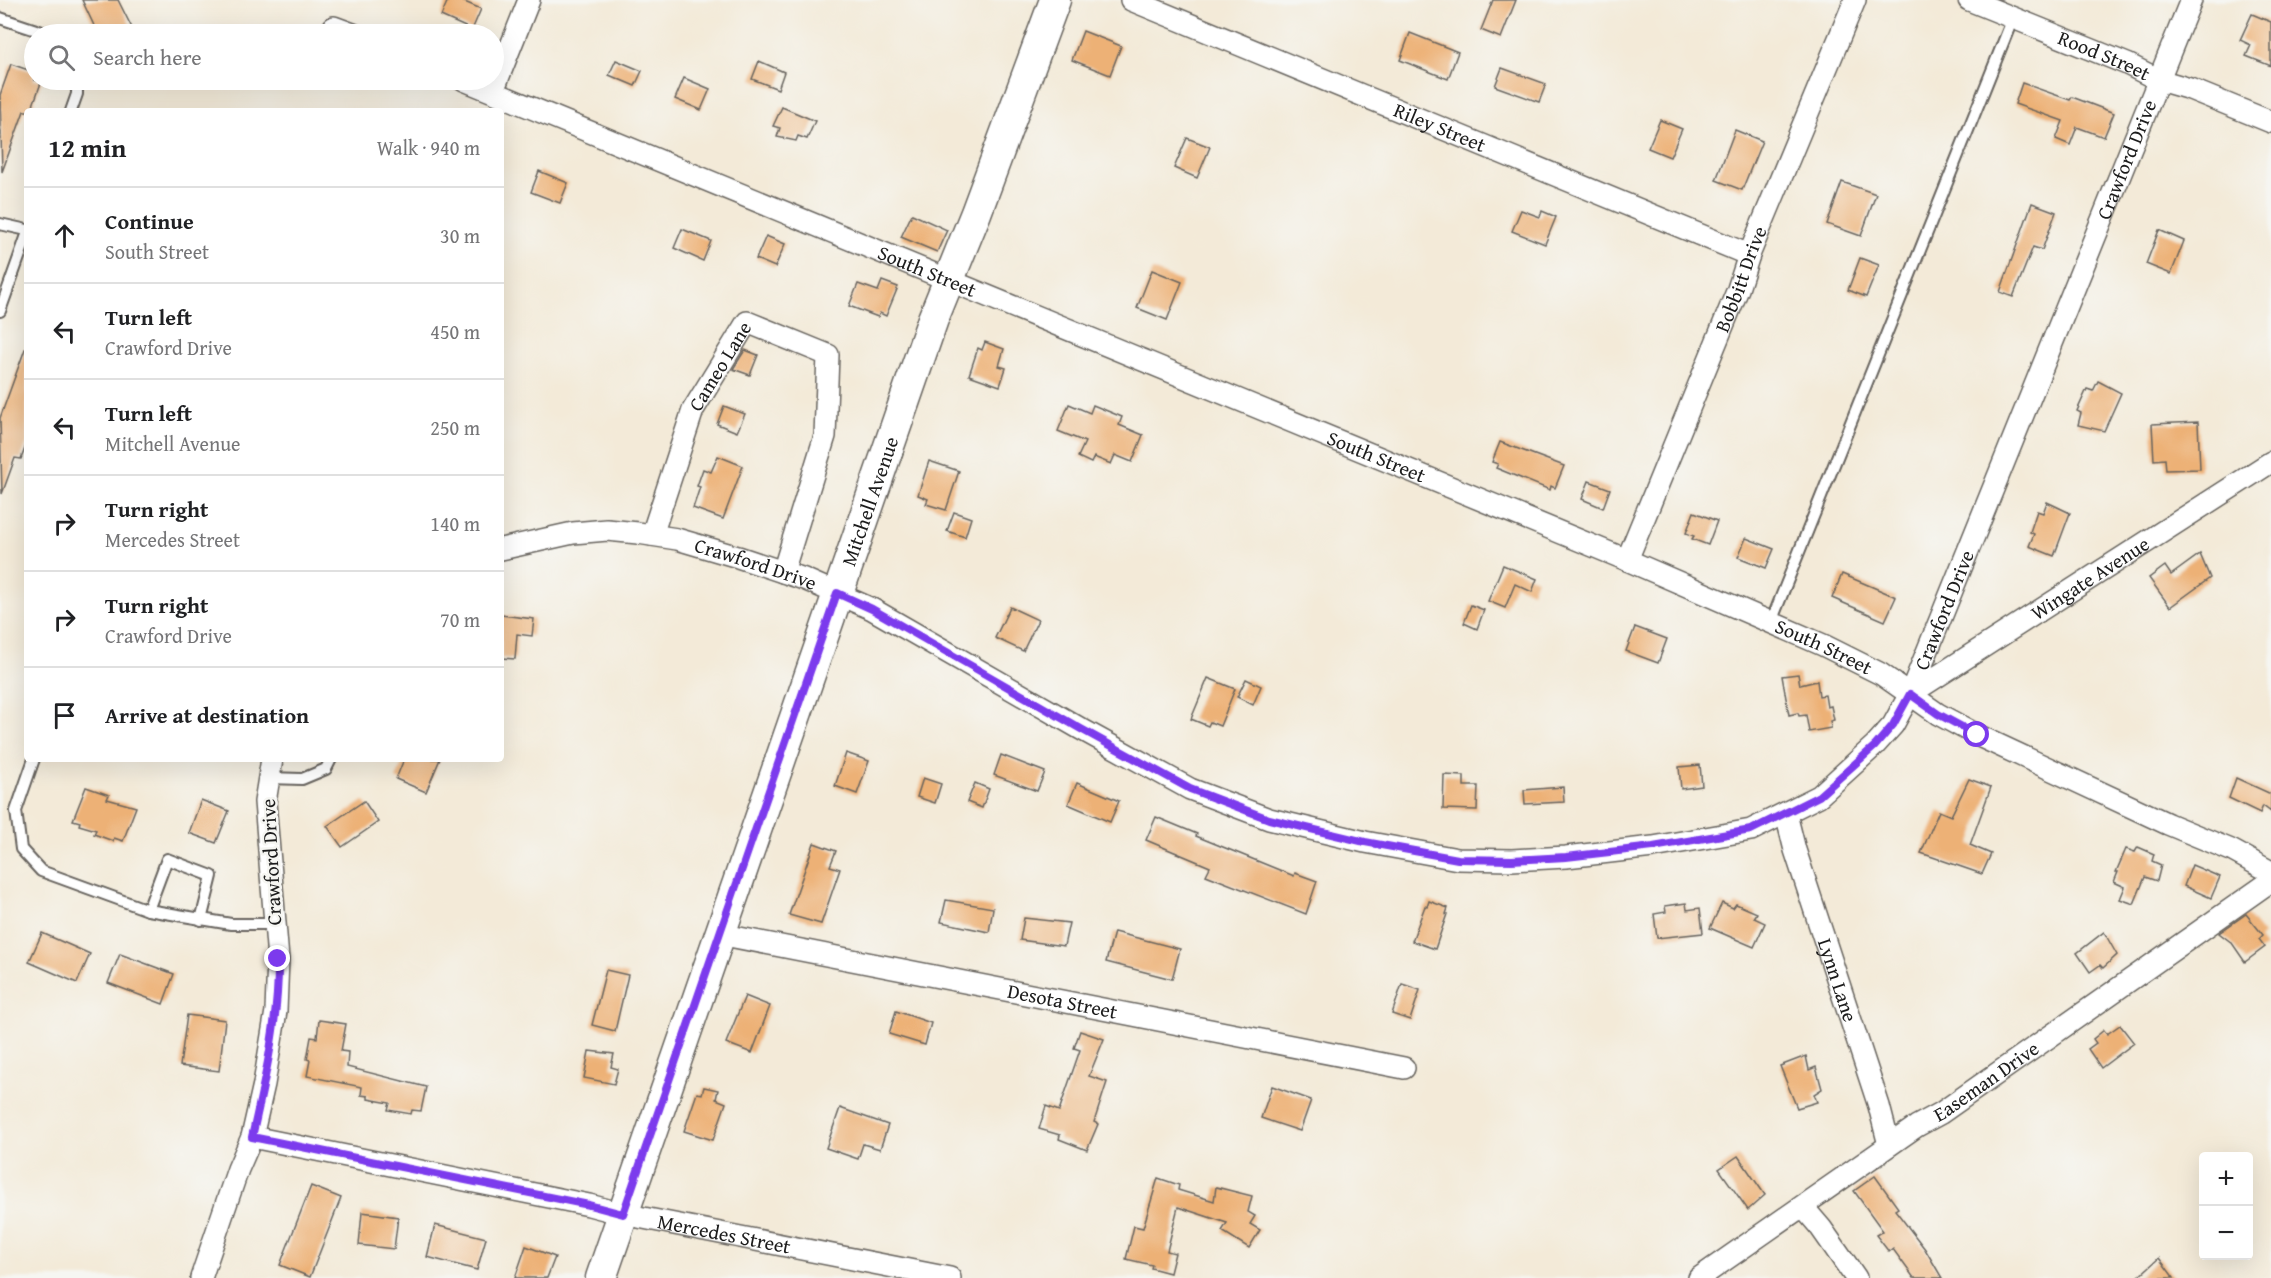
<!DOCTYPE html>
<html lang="en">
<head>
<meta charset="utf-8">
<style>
	:root { --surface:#fff; --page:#f6f6f6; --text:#202124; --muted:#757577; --line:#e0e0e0 }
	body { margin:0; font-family:"Gentium Book Plus",serif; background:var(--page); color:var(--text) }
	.controls { position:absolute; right:18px; bottom:18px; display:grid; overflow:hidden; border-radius:6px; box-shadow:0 6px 24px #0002 }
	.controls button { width:54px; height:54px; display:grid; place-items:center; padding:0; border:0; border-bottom:2px solid var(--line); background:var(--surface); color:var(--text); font:30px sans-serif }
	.stop { position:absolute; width:18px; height:18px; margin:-14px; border:4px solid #7c3aed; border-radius:50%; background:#fff }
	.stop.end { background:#7c3aed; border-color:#fff; box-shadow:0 2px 6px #0008 }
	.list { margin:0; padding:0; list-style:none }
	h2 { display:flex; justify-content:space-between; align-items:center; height:78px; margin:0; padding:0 24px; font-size:26px }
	h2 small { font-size:20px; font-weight:400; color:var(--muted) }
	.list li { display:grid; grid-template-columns:39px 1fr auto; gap:18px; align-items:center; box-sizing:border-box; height:96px; padding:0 24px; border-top:2px solid var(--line) }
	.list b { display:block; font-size:22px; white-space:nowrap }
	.list p { margin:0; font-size:20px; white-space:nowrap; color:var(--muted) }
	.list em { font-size:20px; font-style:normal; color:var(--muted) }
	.icon { flex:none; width:33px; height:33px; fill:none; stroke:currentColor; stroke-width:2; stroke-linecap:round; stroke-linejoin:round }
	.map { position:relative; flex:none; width:2271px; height:1278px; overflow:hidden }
	.search { position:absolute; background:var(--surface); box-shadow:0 6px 24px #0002; left:24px; top:24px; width:480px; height:66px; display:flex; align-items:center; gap:15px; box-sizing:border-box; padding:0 21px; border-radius:33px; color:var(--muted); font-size:22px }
	.panel { position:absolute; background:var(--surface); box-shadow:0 6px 24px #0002; left:24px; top:108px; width:480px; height:654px; border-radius:6px }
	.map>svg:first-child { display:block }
	.building { fill:#edb176 }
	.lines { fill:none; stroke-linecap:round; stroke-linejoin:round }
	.lane-casing { stroke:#67645e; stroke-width:14 }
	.street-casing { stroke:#67645e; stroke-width:24 }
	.secondary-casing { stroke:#67645e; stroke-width:33 }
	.lane { stroke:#fff; stroke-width:10 }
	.street { stroke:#fff; stroke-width:21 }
	.secondary { stroke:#fff; stroke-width:30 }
	.route { stroke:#7c3aed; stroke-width:8 }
	.labels { text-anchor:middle; stroke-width:5; stroke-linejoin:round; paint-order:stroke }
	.street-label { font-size:20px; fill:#1c1c1c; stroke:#f6f6f2 }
</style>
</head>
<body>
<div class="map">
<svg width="2271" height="1278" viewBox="0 0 2271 1278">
	<rect width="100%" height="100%" fill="#f6f6f2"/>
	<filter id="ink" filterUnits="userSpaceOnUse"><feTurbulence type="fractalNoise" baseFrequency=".0167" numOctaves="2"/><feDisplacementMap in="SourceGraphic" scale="12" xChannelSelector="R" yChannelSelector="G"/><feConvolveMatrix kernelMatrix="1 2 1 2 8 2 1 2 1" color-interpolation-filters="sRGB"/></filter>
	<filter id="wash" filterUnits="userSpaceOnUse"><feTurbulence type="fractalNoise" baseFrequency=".008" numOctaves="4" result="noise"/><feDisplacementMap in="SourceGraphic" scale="24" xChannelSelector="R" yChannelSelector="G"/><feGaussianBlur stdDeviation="1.35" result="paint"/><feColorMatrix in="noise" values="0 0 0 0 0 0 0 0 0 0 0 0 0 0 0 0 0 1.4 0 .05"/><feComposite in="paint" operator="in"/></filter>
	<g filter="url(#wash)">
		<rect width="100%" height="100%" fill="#f3ead8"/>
		<g id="blocks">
			<g class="building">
				<path d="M 82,0 L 118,0 L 135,34 L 98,34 Z"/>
				<path d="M 448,0 L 460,0 L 481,9 L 472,30 L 441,16 Z"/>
				<path d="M 1493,0 L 1516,0 L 1501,38 L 1481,30 Z"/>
				<path d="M 2252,14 L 2271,22 L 2271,66 L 2246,56 L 2251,45 L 2240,40 Z"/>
				<path d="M 1083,31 L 1121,46 L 1110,75 L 1072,60 Z"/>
				<path d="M 1410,33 L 1458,52 L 1448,79 L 1400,60 Z"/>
				<path d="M 616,60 L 642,71 L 635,86 L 609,75 Z"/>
				<path d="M 759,61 L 784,72 L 778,89 L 752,79 Z"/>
				<path d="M 11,64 L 34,72 L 34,80 L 42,80 L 31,111 L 24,111 L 2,172 L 0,95 Z"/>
				<path d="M 1502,68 L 1546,84 L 1539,102 L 1495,86 Z"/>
				<path d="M 684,78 L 710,89 L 701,110 L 675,99 Z"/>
				<path d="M 2022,83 L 2070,100 L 2072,97 L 2114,113 L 2104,137 L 2077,127 L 2070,145 L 2056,139 L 2063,121 L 2015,104 Z"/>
				<path d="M 782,107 L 815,121 L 807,139 L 798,136 L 796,141 L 777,137 L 780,128 L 773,126 Z"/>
				<path d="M 1660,120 L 1682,129 L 1670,157 L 1648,148 Z"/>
				<path d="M 1735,130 L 1762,141 L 1742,190 L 1716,180 Z"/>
				<path d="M 1187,138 L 1210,147 L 1197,178 L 1174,168 Z"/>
				<path d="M 539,171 L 568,183 L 560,203 L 531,192 Z"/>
				<path d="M 1842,182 L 1876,194 L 1861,236 L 1827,224 Z"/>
				<path d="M 2032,203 L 2056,212 L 2042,250 L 2033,247 L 2013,297 L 2000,292 Z"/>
				<path d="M 1521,210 L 1540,217 L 1542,211 L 1556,217 L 1545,244 L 1512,231 Z"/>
				<path d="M 912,214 L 947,230 L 937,252 L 901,237 Z"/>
				<path d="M 682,229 L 711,241 L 703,261 L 674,248 Z"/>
				<path d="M 2159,230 L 2184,241 L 2171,274 L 2146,264 Z"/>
				<path d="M 766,236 L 785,244 L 775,267 L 756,259 Z"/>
				<path d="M 1860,258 L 1879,265 L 1866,297 L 1848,290 Z"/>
				<path d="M 1152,270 L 1182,282 L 1167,320 L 1137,308 Z"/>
				<path d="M 882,281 L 898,287 L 886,316 L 880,313 L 878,317 L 849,306 L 858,284 L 878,291 Z"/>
				<path d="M 985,342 L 1004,349 L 999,366 L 1006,368 L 1000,386 L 969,375 L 978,348 L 982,350 Z"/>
				<path d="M 25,349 L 27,349 L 27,443 L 21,459 L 15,458 L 2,494 L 0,418 Z"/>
				<path d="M 745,350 L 758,355 L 750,375 L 733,369 Z"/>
				<path d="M 2098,381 L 2121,393 L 2104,431 L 2078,425 L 2081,413 L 2077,411 L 2087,389 L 2093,391 Z"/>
				<path d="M 1069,404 L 1090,413 L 1093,405 L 1122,417 L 1119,425 L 1143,435 L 1132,462 L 1115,455 L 1111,464 L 1094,457 L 1091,463 L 1078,457 L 1085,442 L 1058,431 Z"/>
				<path d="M 724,406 L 745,414 L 737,432 L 717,424 Z"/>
				<path d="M 2198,422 L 2200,469 L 2166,470 L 2165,459 L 2154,460 L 2152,424 Z"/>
				<path d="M 1500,442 L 1564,466 L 1555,488 L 1551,486 L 1550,490 L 1496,468 L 1498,464 L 1492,462 Z"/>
				<path d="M 718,456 L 743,466 L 723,519 L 693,508 L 700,487 L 697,486 L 703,469 L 711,472 Z"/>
				<path d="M 929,461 L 959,471 L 946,510 L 926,504 L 928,499 L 918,495 Z"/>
				<path d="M 1589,481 L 1610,489 L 1603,508 L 1582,499 Z"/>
				<path d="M 2047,502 L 2070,513 L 2054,556 L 2029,546 L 2034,534 L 2030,532 L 2037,511 L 2043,513 Z"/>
				<path d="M 954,512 L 971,518 L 965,537 L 947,531 Z"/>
				<path d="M 1694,512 L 1717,521 L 1708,545 L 1692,539 L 1694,536 L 1686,533 Z"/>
				<path d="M 1746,538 L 1774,549 L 1766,568 L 1738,557 Z"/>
				<path d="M 2200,554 L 2210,578 L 2170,607 L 2149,578 L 2165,566 L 2171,575 Z"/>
				<path d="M 1503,565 L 1537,579 L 1532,592 L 1515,584 L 1505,608 L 1488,601 Z"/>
				<path d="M 1842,574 L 1896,597 L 1885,621 L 1832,598 Z"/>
				<path d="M 1471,605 L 1484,610 L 1477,629 L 1464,623 Z"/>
				<path d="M 1010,607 L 1038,620 L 1023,651 L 995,638 Z"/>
				<path d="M 501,615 L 534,619 L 532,636 L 517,634 L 515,659 L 501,658 Z"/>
				<path d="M 1635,627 L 1667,639 L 1658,663 L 1626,651 Z"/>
				<path d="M 1798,674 L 1800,685 L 1817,681 L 1819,696 L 1825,695 L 1827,707 L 1831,706 L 1834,720 L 1830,721 L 1831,728 L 1809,732 L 1806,715 L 1799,716 L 1798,713 L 1789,715 L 1782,676 Z"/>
				<path d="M 1208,678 L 1235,689 L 1220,726 L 1210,722 L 1208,726 L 1191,719 Z"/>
				<path d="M 1246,679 L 1261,686 L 1253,705 L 1237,697 Z"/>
				<path d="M 846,753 L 869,761 L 857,794 L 835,786 Z"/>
				<path d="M 1001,755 L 1045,772 L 1037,791 L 994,775 Z"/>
				<path d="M 404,759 L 440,759 L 426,792 L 396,779 Z"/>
				<path d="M 1700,765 L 1702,786 L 1681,789 L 1679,767 Z"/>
				<path d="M 1444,775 L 1464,776 L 1464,786 L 1478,786 L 1477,810 L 1443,809 Z"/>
				<path d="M 923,778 L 941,784 L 935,803 L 917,797 Z"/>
				<path d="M 2236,778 L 2271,794 L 2271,812 L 2263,806 L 2260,813 L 2229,798 Z"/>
				<path d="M 1969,779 L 1991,787 L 1970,845 L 1991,854 L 1982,874 L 1921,853 L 1939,811 L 1951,816 Z"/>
				<path d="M 975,783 L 989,789 L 982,808 L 967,802 Z"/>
				<path d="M 1077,783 L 1119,801 L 1110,822 L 1068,804 Z"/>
				<path d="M 86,787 L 109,795 L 107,799 L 136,807 L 123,841 L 114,838 L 113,841 L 94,834 L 96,830 L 79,825 L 80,822 L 73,820 Z"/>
				<path d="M 1563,787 L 1564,802 L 1525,804 L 1524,790 Z"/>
				<path d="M 201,800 L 229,811 L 216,843 L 189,833 Z"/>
				<path d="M 364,801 L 378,822 L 342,847 L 327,826 Z"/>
				<path d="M 1156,817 L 1197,834 L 1196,836 L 1294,876 L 1295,873 L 1317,881 L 1306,914 L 1206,875 L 1210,867 L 1146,840 Z"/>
				<path d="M 814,843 L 836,851 L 830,866 L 840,869 L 821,924 L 789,915 Z"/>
				<path d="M 2138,847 L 2154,854 L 2152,861 L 2161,865 L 2157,881 L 2145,877 L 2134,904 L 2120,899 L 2125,887 L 2114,882 L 2118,872 L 2116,872 L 2126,849 L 2135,852 Z"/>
				<path d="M 2192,865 L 2220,877 L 2211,898 L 2184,886 Z"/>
				<path d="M 946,900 L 993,908 L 989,932 L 941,922 Z"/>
				<path d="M 1429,901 L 1448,908 L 1446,914 L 1447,914 L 1435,949 L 1412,941 L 1425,906 L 1427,907 Z"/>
				<path d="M 1686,903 L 1687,910 L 1700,908 L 1703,933 L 1657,938 L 1654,914 L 1666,912 L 1665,906 Z"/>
				<path d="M 1722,903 L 1733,908 L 1736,904 L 1757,913 L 1754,918 L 1765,923 L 1754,947 L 1710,928 Z"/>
				<path d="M 2246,914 L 2263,935 L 2259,939 L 2265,947 L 2245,962 L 2232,943 L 2219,933 Z"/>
				<path d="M 1024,918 L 1069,923 L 1064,946 L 1020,940 Z"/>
				<path d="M 1114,932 L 1180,949 L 1172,979 L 1106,962 Z"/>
				<path d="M 2104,932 L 2117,955 L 2103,968 L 2100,965 L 2090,972 L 2077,953 Z"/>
				<path d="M 42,933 L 90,954 L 77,983 L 29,962 Z"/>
				<path d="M 120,954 L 174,974 L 163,1004 L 108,983 Z"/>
				<path d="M 606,970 L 628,975 L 615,1031 L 592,1025 Z"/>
				<path d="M 1402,984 L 1420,990 L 1410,1020 L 1392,1014 Z"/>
				<path d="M 745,996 L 770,1006 L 752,1053 L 726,1043 Z"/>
				<path d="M 896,1011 L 931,1023 L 925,1045 L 889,1034 Z"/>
				<path d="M 187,1015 L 225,1020 L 219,1071 L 180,1066 Z"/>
				<path d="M 319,1020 L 346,1024 L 341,1051 L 348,1052 L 347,1067 L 426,1087 L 421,1111 L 412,1110 L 411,1114 L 388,1110 L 390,1103 L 368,1099 L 368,1096 L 361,1095 L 362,1087 L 307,1076 L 310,1060 L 307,1059 L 311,1037 L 317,1038 Z"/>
				<path d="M 2120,1025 L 2134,1043 L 2101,1068 L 2088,1049 L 2096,1043 L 2093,1039 L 2104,1030 L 2107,1034 Z"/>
				<path d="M 1080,1031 L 1104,1039 L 1089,1076 L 1107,1082 L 1094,1122 L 1098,1124 L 1087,1150 L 1059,1139 L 1060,1135 L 1039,1129 L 1046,1106 L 1059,1111 L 1080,1050 L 1074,1048 Z"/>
				<path d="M 589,1051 L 614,1054 L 611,1067 L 618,1069 L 614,1084 L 584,1078 Z"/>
				<path d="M 1806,1056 L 1809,1070 L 1816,1067 L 1822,1089 L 1814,1094 L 1817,1102 L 1797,1108 L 1780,1066 Z"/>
				<path d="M 1272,1086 L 1311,1100 L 1300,1131 L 1261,1118 Z"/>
				<path d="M 704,1087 L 718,1090 L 716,1099 L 726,1103 L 713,1140 L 684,1131 L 697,1093 L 702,1094 Z"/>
				<path d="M 840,1108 L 888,1125 L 880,1149 L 863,1144 L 858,1159 L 826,1148 Z"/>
				<path d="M 1738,1156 L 1765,1195 L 1748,1210 L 1719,1169 Z"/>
				<path d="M 1875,1176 L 1898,1208 L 1895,1210 L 1925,1249 L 1942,1278 L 1914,1278 L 1893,1249 L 1889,1252 L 1876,1235 L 1883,1231 L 1854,1191 Z"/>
				<path d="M 1158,1178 L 1179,1185 L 1178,1190 L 1214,1201 L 1216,1187 L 1252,1196 L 1248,1212 L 1255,1216 L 1250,1224 L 1260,1230 L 1249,1248 L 1222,1231 L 1227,1223 L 1178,1207 L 1167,1251 L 1175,1253 L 1170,1273 L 1151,1268 L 1152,1265 L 1126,1259 L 1134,1226 L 1143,1228 Z"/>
				<path d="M 311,1186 L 341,1198 L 310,1277 L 280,1265 Z"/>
				<path d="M 362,1212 L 398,1217 L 394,1249 L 359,1245 Z"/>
				<path d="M 435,1225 L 486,1238 L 477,1270 L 427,1257 Z"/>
				<path d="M 526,1246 L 555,1257 L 547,1278 L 515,1278 Z"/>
				<path d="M 2159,1258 L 2174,1278 L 2137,1278 Z"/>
			</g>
		</g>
	</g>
	<g filter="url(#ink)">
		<use href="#blocks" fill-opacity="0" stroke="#67645e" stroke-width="1.5"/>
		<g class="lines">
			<defs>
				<g id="lane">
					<path d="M 0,18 L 48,34"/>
					<path d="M 71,111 L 77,94 L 77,80"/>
					<path d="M 0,224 L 27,230"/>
					<path d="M 0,311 L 27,235"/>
					<path d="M 1771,622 L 2013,18"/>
					<path d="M 34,759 L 16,811 L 21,849 L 41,871 L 148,910 L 231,924 L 274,924"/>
					<path d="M 268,778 L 302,779 L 326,769 L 331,759"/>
					<path d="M 148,910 L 167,859 L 212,876 L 201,920"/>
				</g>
				<g id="street">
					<path id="s1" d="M 1131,0 L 1749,255"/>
					<path id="s2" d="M 1969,0 L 2127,64 L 2159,80 L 2190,89 L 2271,122"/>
					<path d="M 334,27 L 353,34"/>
					<path id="s3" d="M 464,80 L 1627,560 L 1823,645 L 1881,674 L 1938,714 L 1977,735 L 2168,824 L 2231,850 L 2271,872"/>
					<path d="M 493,91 L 529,0"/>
					<path id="s4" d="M 652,535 L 693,410 L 747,322 L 828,355 L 825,436 L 783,572"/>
					<path id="s5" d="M 501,549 L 573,533 L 607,530 L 638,533 L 677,539 L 738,557 L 804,579 L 872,609 L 1081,729 L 1190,789 L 1269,819 L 1365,842 L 1458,859 L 1512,860 L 1566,857 L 1653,847 L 1751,830 L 1819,796 L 1875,745 L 1893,725 L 1910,694 L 2191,0"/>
					<path id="s6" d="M 1627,560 L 1738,289 L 1749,255 L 1855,0"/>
					<path id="s7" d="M 1910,694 L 2271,462"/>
					<path id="s8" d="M 1786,814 L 1795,850 L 1879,1106 L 1889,1145"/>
					<path id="s9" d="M 719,934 L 1404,1068"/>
					<path id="s10" d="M 252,1137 L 589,1205 L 623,1214 L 950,1278"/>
					<path d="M 1803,1207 L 1821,1228 L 1856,1278"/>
					<path d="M 201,1278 L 238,1169 L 252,1137 L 264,1084 L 276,1011 L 278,959 L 265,802 L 272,759"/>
					<path id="s11" d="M 1699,1278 L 1917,1126 L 1941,1113 L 2271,881"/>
				</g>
				<g id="secondary">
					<path id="s12" d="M 601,1278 L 933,319 L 976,213 L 1055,0"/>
				</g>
			</defs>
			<use href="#lane" class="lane-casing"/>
			<use href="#street" class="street-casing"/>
			<use href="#secondary" class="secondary-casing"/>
			<use href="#lane" class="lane"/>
			<use href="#street" class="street"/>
			<use href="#secondary" class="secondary"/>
		</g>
	</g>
	<g class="lines" filter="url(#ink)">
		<path class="route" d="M 278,959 C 279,1019 265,1079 252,1137 L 589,1205 L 623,1214 L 837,593 L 872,609 L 1081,729 L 1190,789 L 1269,819 L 1365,842 L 1458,859 L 1512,860 L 1566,857 L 1653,847 L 1751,830 L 1819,796 L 1875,746 L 1893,725 L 1910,694 L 1938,714 L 1977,735"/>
	</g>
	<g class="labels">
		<g class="street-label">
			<text dy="7" stroke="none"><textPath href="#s2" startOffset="146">Rood Street</textPath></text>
			<text dy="7" stroke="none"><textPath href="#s1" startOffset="334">Riley Street</textPath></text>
			<text dy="7" stroke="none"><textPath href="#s5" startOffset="2115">Crawford Drive</textPath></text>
			<text dy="7" stroke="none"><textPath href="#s3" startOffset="501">South Street</textPath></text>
			<text dy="7" stroke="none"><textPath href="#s6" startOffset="303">Bobbitt Drive</textPath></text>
			<text dy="7" stroke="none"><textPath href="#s4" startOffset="183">Cameo Lane</textPath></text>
			<text dy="7" stroke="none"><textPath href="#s3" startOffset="987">South Street</textPath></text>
			<text dy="7" stroke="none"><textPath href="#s12" startOffset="822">Mitchell Avenue</textPath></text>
			<text dy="7" stroke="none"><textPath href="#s5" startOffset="261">Crawford Drive</textPath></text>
			<text dy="7" stroke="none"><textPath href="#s7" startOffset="214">Wingate Avenue</textPath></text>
			<text dy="7" stroke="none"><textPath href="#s5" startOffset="1629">Crawford Drive</textPath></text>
			<text dy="7" stroke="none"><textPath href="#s3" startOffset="1473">South Street</textPath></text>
			<text transform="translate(271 862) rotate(-93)" y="7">Crawford Drive</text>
			<text dy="7" stroke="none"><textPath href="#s8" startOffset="174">Lynn Lane</textPath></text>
			<text dy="7" stroke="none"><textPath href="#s9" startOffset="350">Desota Street</textPath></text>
			<text dy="7" stroke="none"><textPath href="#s11" startOffset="348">Easeman Drive</textPath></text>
			<text dy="7" stroke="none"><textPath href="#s10" startOffset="482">Mercedes Street</textPath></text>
		</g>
	</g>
</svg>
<div class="controls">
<button>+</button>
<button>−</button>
</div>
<div class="stop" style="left:1977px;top:735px"></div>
<div class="stop end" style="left:278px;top:959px"></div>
<div class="search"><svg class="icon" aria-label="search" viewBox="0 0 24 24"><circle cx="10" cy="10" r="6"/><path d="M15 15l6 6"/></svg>Search here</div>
<section class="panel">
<h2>12 min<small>Walk · 940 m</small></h2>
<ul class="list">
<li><svg class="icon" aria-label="ahead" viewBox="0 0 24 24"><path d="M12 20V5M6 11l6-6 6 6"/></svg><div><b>Continue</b><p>South Street</p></div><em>30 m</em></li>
<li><svg class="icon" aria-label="left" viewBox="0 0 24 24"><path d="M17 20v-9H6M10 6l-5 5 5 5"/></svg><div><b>Turn left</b><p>Crawford Drive</p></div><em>450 m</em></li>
<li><svg class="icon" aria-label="left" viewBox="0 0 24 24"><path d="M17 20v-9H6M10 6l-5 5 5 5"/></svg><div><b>Turn left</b><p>Mitchell Avenue</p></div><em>250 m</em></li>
<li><svg class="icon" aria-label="right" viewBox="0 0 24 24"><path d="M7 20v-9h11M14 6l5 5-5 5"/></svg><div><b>Turn right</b><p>Mercedes Street</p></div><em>140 m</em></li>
<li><svg class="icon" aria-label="right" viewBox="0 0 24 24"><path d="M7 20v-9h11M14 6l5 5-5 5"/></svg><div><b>Turn right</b><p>Crawford Drive</p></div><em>70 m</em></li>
<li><svg class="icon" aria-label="arrive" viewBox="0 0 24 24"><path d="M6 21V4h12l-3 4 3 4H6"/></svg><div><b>Arrive at destination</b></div></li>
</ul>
</section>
</div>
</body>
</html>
